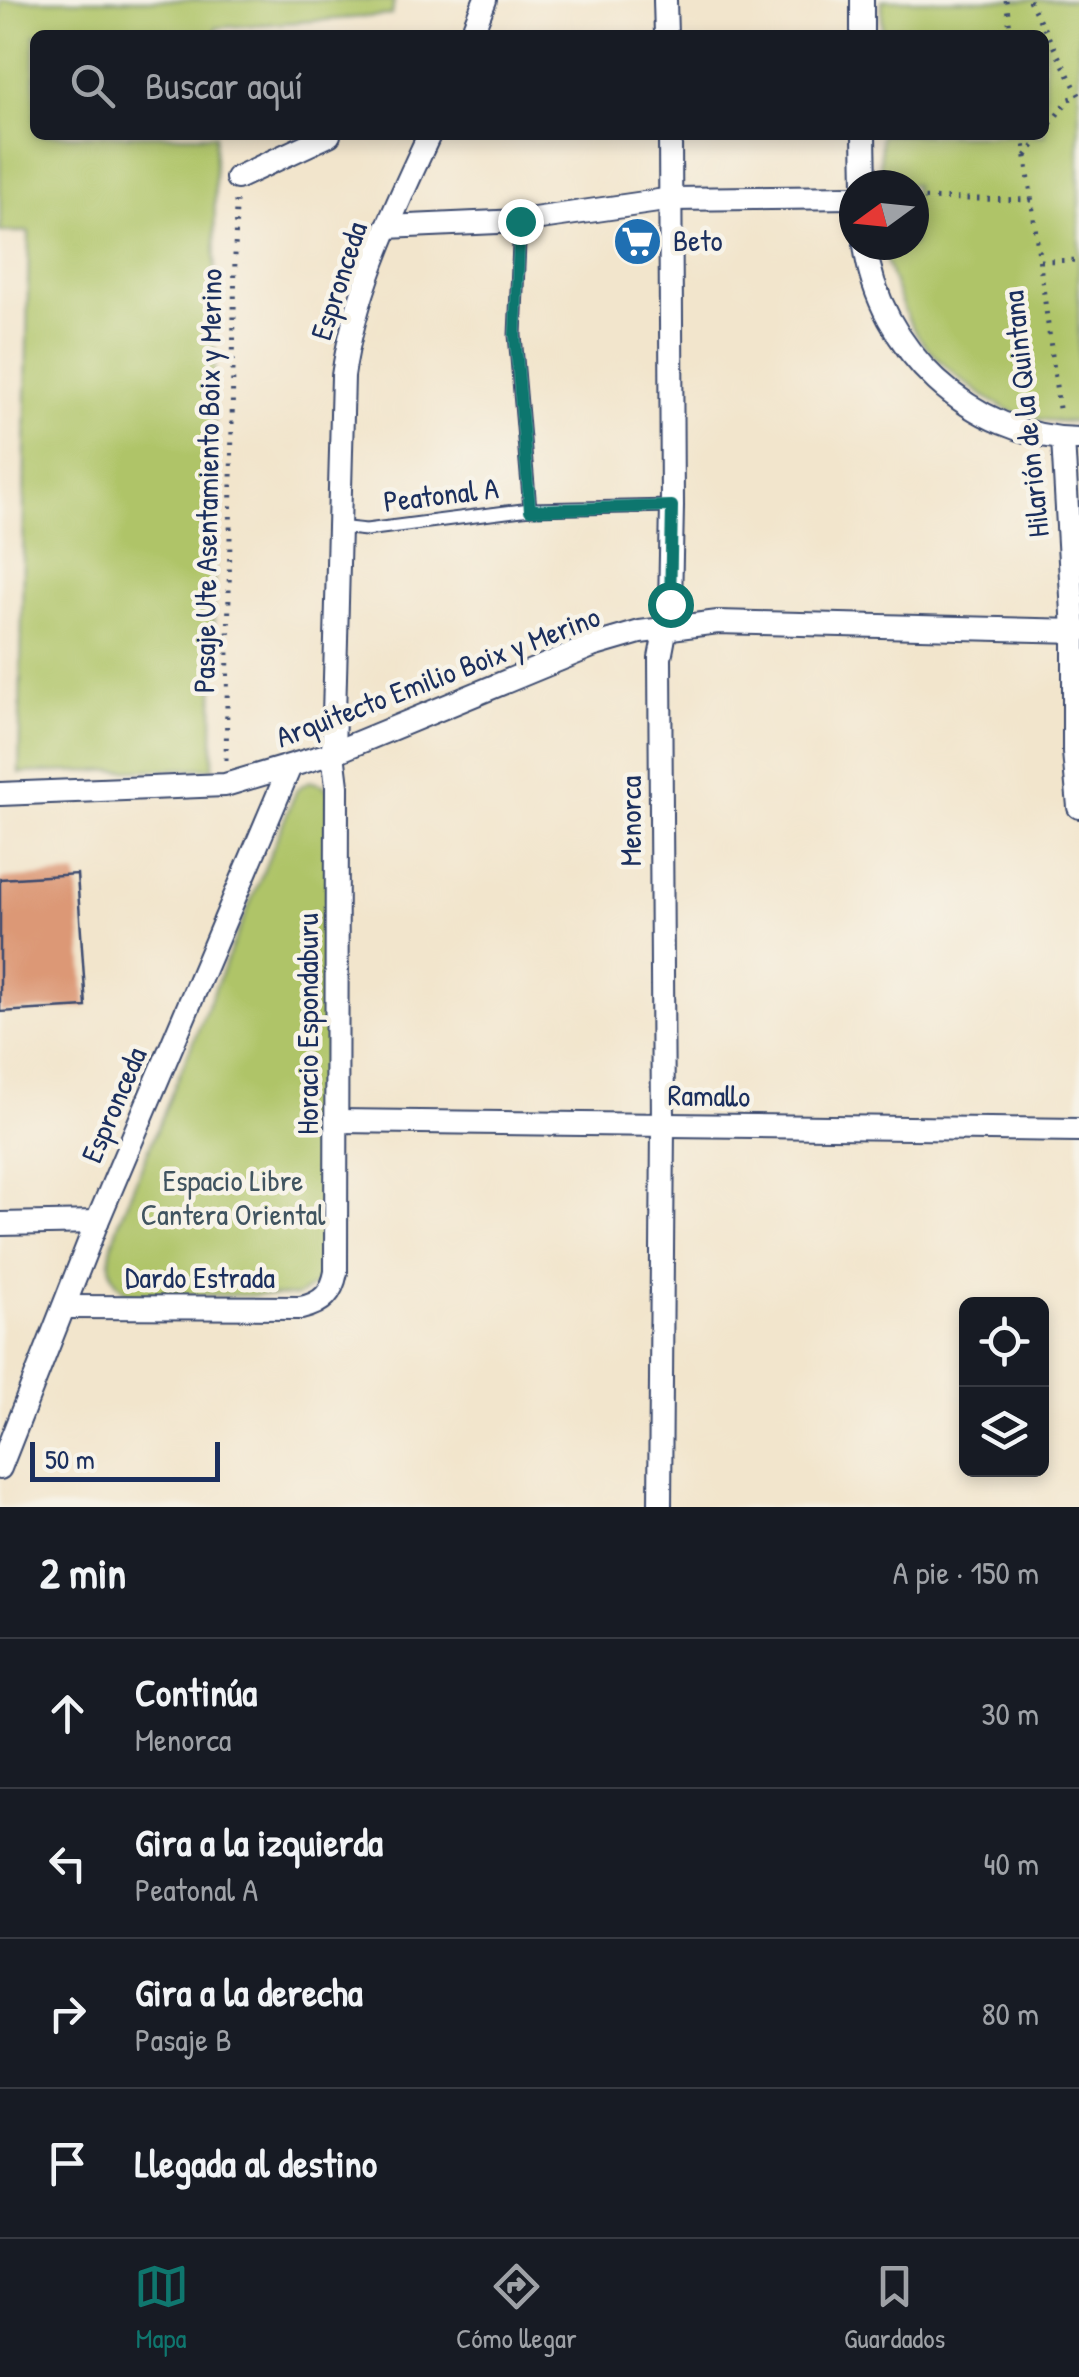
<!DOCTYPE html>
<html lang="es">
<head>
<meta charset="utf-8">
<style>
	:root { --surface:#171b24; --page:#20242c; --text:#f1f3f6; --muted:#9ea1a6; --line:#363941; --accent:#0f766e }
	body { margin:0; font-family:"Patrick Hand",sans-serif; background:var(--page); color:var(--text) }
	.controls { position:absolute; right:30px; bottom:30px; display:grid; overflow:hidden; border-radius:15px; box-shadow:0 5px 15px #0003 }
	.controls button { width:90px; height:90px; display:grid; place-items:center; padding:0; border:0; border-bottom:2px solid var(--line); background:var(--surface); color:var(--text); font:50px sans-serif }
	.compass { position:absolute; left:839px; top:170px; width:90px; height:90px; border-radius:50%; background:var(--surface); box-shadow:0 5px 15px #0003; rotate:255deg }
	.scale { position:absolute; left:30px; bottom:25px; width:190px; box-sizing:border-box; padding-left:10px; border:5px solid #1b2f5e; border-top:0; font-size:28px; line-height:35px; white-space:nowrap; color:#1b2f5e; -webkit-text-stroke:8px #f7f3e8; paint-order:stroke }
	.stop { position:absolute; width:30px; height:30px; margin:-22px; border:8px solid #0f766e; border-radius:50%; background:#fff }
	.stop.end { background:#0f766e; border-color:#fff; box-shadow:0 2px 10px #0008 }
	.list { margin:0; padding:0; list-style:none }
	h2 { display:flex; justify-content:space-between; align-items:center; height:130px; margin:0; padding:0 40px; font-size:42px }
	h2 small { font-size:32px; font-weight:400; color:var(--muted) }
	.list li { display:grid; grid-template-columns:65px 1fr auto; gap:30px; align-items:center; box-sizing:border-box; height:150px; padding:0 40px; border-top:2px solid var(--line) }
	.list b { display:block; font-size:38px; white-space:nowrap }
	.list p { margin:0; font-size:32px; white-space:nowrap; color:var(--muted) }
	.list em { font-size:32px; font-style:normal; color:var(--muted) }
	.icon { flex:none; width:55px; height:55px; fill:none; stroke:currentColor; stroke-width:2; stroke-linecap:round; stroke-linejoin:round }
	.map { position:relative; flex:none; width:1079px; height:1507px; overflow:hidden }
	.search { position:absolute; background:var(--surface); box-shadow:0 5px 15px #0003; left:30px; right:30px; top:30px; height:110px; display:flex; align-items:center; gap:25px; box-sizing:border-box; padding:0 35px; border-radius:15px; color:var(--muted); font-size:38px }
	.sheet { height:730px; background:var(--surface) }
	nav { display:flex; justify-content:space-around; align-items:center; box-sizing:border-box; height:140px; border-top:2px solid var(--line); background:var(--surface); font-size:28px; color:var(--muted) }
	nav a { display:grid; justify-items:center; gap:5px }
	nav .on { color:var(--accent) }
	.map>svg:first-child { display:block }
	.green { fill:#afc468; stroke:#657a63; stroke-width:2.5 }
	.building { fill:#dc9876 }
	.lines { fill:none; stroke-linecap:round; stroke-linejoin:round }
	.service-casing { stroke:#3b4a6e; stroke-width:15 }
	.minor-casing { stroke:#3b4a6e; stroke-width:26 }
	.path { stroke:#3b4a6e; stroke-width:5; stroke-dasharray:2.5 8; stroke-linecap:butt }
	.service { stroke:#fff; stroke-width:11 }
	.minor { stroke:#fff; stroke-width:22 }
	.route { stroke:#0f766e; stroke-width:12 }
	.labels { text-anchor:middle; stroke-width:9; stroke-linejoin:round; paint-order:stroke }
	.poi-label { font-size:30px; fill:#1b2f5e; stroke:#f7f3e8; text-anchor:start }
	.street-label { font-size:30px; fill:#1b2f5e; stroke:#f7f3e8 }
	.park-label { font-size:30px; fill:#405460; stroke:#f7f3e8 }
</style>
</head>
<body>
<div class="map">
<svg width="1079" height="1507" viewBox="0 0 1079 1507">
	<rect width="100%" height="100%" fill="#f7f3e8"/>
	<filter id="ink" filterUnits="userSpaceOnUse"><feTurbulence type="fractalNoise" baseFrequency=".01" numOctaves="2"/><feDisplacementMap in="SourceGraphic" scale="20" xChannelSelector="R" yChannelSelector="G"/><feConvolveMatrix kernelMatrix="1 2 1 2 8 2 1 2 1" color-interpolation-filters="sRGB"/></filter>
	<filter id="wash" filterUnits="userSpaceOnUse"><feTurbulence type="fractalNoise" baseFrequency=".0048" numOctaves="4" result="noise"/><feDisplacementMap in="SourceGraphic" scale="40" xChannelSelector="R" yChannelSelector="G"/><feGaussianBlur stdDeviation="2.25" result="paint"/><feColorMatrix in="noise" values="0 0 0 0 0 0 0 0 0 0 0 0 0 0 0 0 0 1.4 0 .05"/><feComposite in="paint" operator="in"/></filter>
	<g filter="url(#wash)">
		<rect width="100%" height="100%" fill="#f2e5cc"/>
		<g class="green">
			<path d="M 0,0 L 394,0 L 392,15 L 216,28 L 215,35 L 35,35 L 35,135 L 215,135 L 213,768 L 19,773 L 29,232 L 0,232 Z"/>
			<path d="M 882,0 L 1079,0 L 1079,422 C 1062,422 1042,421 1025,416 C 988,406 930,359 911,325 C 898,300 890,272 881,245 L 914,245 L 914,185 L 880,185 L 881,135 L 1044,135 L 1044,35 L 882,35 Z"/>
			<path d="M 309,781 L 324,785 L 329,792 L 327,1267 L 320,1282 L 297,1296 L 129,1294 C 99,1275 111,1246 120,1219 L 297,789 Z"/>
		</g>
		<g id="blocks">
			<path class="building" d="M 77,874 L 86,1007 L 0,1012 L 0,879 Z"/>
		</g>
	</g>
	<g filter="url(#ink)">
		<use href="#blocks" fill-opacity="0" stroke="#3b4a6e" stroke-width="2.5"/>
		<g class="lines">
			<defs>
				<g id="service">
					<path d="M 520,221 L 515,335 L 530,509"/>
					<path d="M 338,527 L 366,530 L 530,509 L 672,506"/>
				</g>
				<g id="minor">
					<path d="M 665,0 L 666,35"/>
					<path d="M 862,0 L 862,35"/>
					<path d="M 471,35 L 485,0"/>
					<path d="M 864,135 L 865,185"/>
					<path d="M 237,178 L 329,135"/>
					<path d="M 387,227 L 520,221 L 672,199 L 854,197"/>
					<path d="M 865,245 C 879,349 971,438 1079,439"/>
					<path d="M 1063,439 L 1074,631 L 1074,752 L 1079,807"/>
					<path d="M 0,794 L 225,785 L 333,753 L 592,646 L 640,632 L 718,622 L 1079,631"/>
					<path d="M 338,1121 L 1079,1130"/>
					<path d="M 0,1224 L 97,1222"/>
					<path d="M 65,1307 L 301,1308 C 323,1303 332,1293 336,1272 L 337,786 L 333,753 L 343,376 C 355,290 393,213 429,135"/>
					<path d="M 0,1468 L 97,1222 L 289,769"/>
					<path d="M 660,1507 L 663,1125 L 660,658 L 670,605 L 672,506 L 670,135"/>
				</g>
			</defs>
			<use href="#service" class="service-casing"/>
			<use href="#minor" class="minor-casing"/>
			<g class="path">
				<path d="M 1006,0 L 1011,35"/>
				<path d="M 1029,0 L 1079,95"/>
				<path d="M 1044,132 L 1069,99 L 1079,96"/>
				<path d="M 1023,135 L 1060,416"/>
				<path d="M 1026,156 L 1042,135"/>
				<path d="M 914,198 L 1032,200"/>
				<path d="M 1040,261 L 1079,260"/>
				<path d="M 226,760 L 236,201"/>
			</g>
			<use href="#service" class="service"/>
			<use href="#minor" class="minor"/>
		</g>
	</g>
	<g class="lines" filter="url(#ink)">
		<path class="route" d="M 520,221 L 515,335 L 530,510 L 672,506 L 670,604"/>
	</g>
	<defs>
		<symbol id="supermarket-disc" viewBox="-11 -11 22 22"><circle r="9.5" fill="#1f6fb2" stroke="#f7f3e8"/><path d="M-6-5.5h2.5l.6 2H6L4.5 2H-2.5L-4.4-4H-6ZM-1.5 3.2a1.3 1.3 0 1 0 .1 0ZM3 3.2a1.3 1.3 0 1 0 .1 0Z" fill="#fff"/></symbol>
	</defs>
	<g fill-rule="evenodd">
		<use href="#supermarket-disc" x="610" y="214" width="55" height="55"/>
	</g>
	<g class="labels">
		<g class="poi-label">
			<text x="673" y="251">Beto</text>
		</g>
		<g class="street-label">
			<text transform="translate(339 281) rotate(-72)" y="10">Espronceda</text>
			<text transform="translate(1026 414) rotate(-96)" y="10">Hilarión de la Quintana</text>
			<text transform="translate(208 481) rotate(-89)" y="10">Pasaje Ute Asentamiento Boix y Merino</text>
			<text transform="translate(441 495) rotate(-7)" y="10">Peatonal A</text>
			<text transform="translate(438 677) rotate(-21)" y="10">Arquitecto Emilio Boix y Merino</text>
			<text transform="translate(631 821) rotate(-90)" y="10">Menorca</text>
			<text transform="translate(308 1024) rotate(-90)" y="10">Horacio Espondaburu</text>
			<text transform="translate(709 1096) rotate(1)" y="10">Ramallo</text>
			<text transform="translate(114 1105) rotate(-67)" y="10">Espronceda</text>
			<text x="200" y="1288">Dardo Estrada</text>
		</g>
		<g class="park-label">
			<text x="233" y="1191">Espacio Libre<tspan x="233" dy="34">Cantera Oriental</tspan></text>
		</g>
	</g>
</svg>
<div class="controls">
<button><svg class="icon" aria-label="locate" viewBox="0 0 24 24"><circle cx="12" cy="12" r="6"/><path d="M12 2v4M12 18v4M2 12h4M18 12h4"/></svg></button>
<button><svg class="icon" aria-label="layers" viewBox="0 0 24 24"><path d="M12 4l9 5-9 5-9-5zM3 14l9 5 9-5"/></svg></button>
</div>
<svg class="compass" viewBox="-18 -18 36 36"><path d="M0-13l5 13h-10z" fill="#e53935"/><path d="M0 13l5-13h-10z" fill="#9ea1a6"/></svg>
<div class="scale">50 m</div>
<div class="stop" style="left:670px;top:604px"></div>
<div class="stop end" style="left:520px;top:221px"></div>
<div class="search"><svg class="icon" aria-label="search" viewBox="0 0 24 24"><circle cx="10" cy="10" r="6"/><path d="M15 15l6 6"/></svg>Buscar aquí</div>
</div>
<section class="sheet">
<h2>2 min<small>A pie · 150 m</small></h2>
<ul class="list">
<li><svg class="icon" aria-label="ahead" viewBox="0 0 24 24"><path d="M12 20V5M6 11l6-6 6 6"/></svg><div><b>Continúa</b><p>Menorca</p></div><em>30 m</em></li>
<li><svg class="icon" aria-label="left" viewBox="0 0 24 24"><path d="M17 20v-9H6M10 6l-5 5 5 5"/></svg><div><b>Gira a la izquierda</b><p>Peatonal A</p></div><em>40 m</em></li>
<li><svg class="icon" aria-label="right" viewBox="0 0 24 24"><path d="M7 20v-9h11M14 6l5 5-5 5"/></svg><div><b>Gira a la derecha</b><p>Pasaje B</p></div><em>80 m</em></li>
<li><svg class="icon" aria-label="arrive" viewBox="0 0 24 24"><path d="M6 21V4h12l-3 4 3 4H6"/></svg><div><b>Llegada al destino</b></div></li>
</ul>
</section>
<nav>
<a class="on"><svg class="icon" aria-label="map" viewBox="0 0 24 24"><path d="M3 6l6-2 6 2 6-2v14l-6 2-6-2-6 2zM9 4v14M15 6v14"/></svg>Mapa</a>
<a><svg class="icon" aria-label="directions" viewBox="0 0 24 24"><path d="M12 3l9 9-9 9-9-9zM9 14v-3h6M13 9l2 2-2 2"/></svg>Cómo llegar</a>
<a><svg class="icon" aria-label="saved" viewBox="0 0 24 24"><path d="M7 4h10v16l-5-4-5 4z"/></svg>Guardados</a>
</nav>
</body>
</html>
